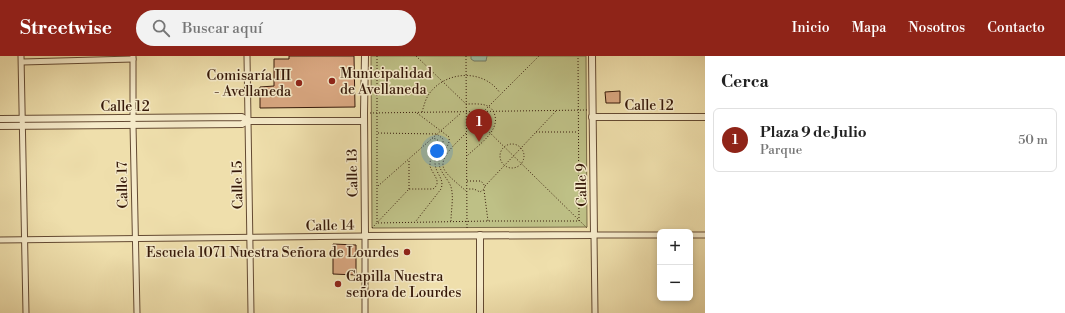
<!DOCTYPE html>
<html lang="es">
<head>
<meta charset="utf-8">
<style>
	:root { --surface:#fff; --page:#f2f2f2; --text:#222; --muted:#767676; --line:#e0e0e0; --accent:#8f2418 }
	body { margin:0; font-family:"Libre Bodoni",serif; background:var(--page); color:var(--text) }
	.controls { position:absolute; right:12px; bottom:12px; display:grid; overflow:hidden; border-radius:6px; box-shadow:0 2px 6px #0003 }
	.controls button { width:36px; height:36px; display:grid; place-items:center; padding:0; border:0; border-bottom:1px solid var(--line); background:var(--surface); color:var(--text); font:20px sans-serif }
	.you { position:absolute; left:437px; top:95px; width:14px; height:14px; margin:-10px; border:3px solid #fff; border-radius:50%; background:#1a73e8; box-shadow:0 0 0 6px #1a73e833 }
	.badge { display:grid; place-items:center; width:26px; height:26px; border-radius:50%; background:var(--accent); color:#fff; font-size:13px; font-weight:700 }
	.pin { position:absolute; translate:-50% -33px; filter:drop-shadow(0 1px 2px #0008) }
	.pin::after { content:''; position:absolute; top:21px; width:14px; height:12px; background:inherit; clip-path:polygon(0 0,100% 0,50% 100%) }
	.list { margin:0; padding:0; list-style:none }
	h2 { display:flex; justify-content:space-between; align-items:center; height:52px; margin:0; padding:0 16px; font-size:17px }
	h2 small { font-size:13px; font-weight:400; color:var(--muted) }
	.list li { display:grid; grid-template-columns:26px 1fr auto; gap:12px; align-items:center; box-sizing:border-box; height:64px; margin:0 8px 8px; padding:0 8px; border:1px solid var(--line); border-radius:6px }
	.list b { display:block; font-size:15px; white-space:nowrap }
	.list p { margin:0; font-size:13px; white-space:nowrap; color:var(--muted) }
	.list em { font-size:13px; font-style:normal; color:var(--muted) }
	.icon { flex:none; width:22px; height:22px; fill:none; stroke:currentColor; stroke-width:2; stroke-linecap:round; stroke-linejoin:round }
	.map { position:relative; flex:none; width:705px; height:257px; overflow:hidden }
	header { display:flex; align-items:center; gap:24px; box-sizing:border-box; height:56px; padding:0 20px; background:var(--accent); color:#fff }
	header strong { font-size:19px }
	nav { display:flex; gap:22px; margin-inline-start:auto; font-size:14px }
	.search { width:280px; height:36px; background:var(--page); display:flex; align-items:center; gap:10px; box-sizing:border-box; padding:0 14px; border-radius:22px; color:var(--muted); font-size:15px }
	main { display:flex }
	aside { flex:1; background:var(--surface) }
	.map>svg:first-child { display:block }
	.green { fill:#bec086; stroke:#7a6c48 }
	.water { fill:#9bbda4; stroke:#737b66 }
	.building { fill:#daa882; stroke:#361909 }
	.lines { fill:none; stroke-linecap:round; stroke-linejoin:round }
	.minor-casing { stroke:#644a32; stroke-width:7 }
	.tertiary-casing { stroke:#644a32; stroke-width:8 }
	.path { stroke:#361909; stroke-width:1; stroke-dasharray:1 2; stroke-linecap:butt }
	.minor { stroke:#f5eac9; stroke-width:5 }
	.tertiary { stroke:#f5eac9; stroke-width:6 }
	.poi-dot { fill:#8f2418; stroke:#f5eac9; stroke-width:1.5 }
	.labels { text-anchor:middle; stroke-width:3; stroke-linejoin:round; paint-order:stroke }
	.poi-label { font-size:14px; fill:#361909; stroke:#f5eac9; text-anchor:start }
	.street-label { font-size:14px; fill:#361909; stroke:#f5eac9 }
</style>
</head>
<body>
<header>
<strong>Streetwise</strong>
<div class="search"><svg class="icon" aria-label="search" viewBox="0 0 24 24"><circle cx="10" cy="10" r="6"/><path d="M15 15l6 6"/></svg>Buscar aquí</div>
<nav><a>Inicio</a><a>Mapa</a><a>Nosotros</a><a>Contacto</a></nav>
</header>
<main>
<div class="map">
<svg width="705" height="257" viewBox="0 0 705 257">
	<rect width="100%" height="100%" fill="#efdfac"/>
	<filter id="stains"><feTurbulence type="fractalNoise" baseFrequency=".005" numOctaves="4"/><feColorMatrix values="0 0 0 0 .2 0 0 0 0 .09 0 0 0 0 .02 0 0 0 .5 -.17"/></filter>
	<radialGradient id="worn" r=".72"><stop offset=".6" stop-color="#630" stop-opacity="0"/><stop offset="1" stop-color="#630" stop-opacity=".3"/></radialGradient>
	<path class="green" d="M 371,0 L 586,0 L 587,171 L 372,172 Z"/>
	<path class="water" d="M 471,0 L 487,0 L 486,5 L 474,5 L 471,3 Z"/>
	<g class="building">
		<path d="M 289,0 L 354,0 L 355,51 L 260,52 L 260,31 L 274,30 L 274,3 L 289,3 Z"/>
		<path d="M 620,35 L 620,47 L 606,47 L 605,36 Z"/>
		<path d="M 333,188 L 356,189 L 356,219 L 333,218 Z"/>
	</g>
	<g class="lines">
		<defs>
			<g id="minor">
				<path d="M 21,0 L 26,257"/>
				<path d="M 133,0 L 133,69 L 137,257"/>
				<path d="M 247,0 L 251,257"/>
				<path d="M 22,6 L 133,3"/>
				<path d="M 690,179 L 705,179"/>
				<path d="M 0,184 L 365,180 L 365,257"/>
				<path d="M 595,257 L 594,179 L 660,179"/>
			</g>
			<g id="tertiary">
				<path d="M 365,0 L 364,57 L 365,180 L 594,179 L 592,0"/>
				<path d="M 592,61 L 705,61"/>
				<path d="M 0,63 L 242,61 L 248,65"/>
				<path d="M 0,70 L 242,68 L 248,65 L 364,65"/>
				<path d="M 480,179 L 480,257"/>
			</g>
		</defs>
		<use href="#minor" class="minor-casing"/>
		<use href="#tertiary" class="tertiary-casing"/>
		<g class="path">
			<path d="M 377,0 L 377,167 L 488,165 L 579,165 L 578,0"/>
			<path d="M 416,0 L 466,48 C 478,48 492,46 495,60 C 499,76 477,90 467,100"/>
			<path d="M 466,0 L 467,173"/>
			<path d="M 422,56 C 424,50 425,44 429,38 C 446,14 484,13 500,37"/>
			<path d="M 370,57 L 587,54"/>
			<path d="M 417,57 L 449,81 C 451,92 439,96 439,106 C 439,116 448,122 451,131 C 454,141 451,154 451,165"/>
			<path d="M 467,70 L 472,70 L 479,72 L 486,68 L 486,60 L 483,56 L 539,0"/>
			<path d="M 483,70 L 587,172"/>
			<path d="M 536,76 L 577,76"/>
			<path d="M 378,77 L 437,78 L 443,83 C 444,95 435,97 435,106 C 435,118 445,122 441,133 L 416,165"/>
			<path d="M 466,77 C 459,85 438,101 444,113 C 447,120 461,130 467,136"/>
			<circle cx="512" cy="100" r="12"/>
			<path d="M 467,125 L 481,125 L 485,130 L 484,133 L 480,136 L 474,133 L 468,133"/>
			<path d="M 378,130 L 461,57"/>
			<path d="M 485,130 L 556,55"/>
			<path d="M 409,133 L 409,104"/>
			<path d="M 484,134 L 488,165"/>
			<path d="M 372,172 L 409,133 L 433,133 C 443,126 432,118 430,110 C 429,100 438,94 439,85 L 436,83 L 432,82"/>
		</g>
		<use href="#minor" class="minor"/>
		<use href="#tertiary" class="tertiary"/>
	</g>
	<g class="poi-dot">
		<circle cx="332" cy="25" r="4"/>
		<circle cx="299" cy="27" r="4"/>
		<circle cx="407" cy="196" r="4"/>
		<circle cx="338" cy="228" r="4"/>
	</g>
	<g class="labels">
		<g class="poi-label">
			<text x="340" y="22">Municipalidad<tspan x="340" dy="16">de Avellaneda</tspan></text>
			<text x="291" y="24" text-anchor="end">Comisaría III<tspan x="291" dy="16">- Avellaneda</tspan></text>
			<text x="399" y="201" text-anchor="end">Escuela 1071 Nuestra Señora de Lourdes</text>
			<text x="346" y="225">Capilla Nuestra<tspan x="346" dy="16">señora de Lourdes</tspan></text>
		</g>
		<g class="street-label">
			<text x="649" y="54">Calle 12</text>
			<text x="125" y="55">Calle 12</text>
			<text transform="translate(352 117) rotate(-91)" y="5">Calle 13</text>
			<text transform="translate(122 129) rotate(-91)" y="5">Calle 17</text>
			<text transform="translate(237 129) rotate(-91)" y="5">Calle 15</text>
			<text transform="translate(581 129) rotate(-91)" y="5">Calle 9</text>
			<text transform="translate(330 169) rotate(-1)" y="5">Calle 14</text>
		</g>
	</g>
	<rect width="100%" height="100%" filter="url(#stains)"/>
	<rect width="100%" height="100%" fill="url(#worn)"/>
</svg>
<div class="controls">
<button>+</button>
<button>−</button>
</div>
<div class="you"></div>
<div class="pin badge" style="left:479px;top:86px">1</div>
</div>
<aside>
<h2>Cerca<small></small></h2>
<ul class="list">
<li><span class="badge">1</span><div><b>Plaza 9 de Julio</b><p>Parque</p></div><em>50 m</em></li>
</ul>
</aside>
</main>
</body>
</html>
